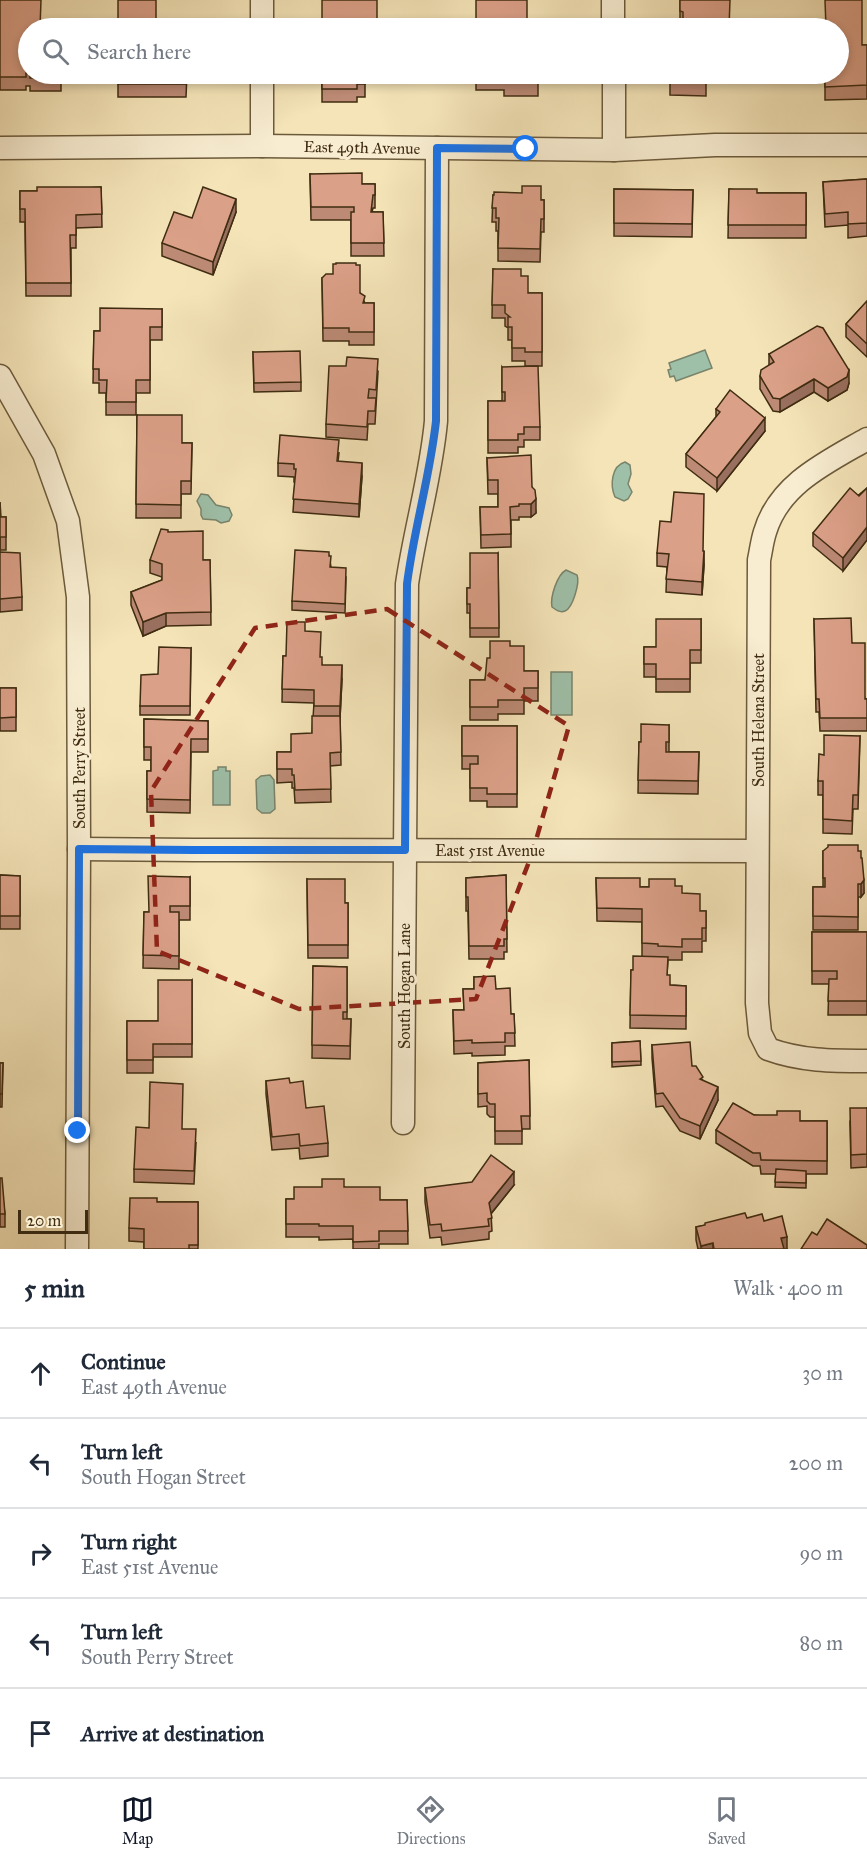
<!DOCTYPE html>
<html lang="en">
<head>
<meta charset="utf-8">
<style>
	:root { --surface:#fff; --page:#f2f2f3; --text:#1f2937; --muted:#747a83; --line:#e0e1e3; --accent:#111827 }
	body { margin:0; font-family:"IM FELL Great Primer",serif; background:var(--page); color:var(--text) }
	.scale { position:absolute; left:18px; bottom:15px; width:70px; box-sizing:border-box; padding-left:6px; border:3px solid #3f2c11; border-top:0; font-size:16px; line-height:21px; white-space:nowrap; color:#3f2c11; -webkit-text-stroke:4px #f8edd1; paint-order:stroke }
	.stop { position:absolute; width:18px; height:18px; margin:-14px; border:4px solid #1a73e8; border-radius:50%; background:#fff }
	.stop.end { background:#1a73e8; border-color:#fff; box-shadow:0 2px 6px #0008 }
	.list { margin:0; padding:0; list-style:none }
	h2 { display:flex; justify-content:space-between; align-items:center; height:78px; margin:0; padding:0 24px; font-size:26px }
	h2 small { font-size:20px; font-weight:400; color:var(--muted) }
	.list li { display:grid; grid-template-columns:39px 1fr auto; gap:18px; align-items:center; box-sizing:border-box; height:90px; padding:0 24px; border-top:2px solid var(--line) }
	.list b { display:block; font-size:22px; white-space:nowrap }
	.list p { margin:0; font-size:20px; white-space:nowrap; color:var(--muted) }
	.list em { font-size:20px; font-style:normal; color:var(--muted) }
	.icon { flex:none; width:33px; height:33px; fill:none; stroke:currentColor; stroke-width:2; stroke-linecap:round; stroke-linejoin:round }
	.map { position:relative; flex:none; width:867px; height:1249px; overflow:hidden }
	.search { position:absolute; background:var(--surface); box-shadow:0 3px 9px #0003; left:18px; right:18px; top:18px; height:66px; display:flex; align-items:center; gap:15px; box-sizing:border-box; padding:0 21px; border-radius:33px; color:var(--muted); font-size:22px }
	.sheet { height:528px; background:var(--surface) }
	nav { display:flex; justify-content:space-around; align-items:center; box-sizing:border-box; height:84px; border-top:2px solid var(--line); background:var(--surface); font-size:16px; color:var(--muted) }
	nav a { display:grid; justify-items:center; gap:3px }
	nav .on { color:var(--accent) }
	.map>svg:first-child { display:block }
	.water { fill:#9ebfa8; stroke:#78846c; stroke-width:1.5 }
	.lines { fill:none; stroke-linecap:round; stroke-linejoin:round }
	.minor-casing { stroke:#6c5a3b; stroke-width:25 }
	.minor { stroke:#f8edd1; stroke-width:22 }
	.wall { fill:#bc8a75; stroke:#3f2c11; stroke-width:1.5 }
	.shaded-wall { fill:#99705f; stroke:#3f2c11; stroke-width:1.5 }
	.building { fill:#dba088; stroke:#3f2c11; stroke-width:1.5 }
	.route { stroke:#1a73e8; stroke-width:8 }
	.marked { fill:none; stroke:#8f2418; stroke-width:4.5; stroke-dasharray:12 8; stroke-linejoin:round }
	.labels { text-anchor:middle; stroke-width:6; stroke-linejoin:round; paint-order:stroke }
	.street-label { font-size:16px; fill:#3f2c11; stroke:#f8edd1 }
</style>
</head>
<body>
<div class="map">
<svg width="867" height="1249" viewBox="0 0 867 1249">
	<rect width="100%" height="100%" fill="#f4e4b8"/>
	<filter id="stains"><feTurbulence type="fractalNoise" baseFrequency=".00333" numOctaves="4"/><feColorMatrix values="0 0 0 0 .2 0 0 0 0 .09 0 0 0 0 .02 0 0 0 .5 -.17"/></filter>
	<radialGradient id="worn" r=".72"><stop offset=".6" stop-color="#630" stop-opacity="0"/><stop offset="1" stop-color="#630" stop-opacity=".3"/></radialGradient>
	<g class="water">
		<path d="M 705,350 L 712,368 L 676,381 L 674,376 L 670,377 L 668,370 L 671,369 L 669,363 Z"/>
		<path d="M 625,462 L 630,465 L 631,474 L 628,484 L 632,492 L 628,499 L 624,501 L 615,497 C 610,486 611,466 625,462 Z"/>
		<path d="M 201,494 L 208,495 L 216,505 L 229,508 L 232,515 L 229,521 L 221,523 L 216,520 L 203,519 L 201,515 L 201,509 L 197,501 Z"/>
		<path d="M 566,570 L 577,575 C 580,582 573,608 565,611 C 560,613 556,610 552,607 C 550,597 557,575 566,570 Z"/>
		<rect x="551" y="672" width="21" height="43"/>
		<path d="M 218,767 L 226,767 L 226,771 L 230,771 L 230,805 L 213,805 L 213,771 L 218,770 Z"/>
		<path d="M 270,775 L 274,780 L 275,809 L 270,813 L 262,813 L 257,809 L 256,780 L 261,776 Z"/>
	</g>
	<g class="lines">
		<defs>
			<g id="minor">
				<path d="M 613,0 L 613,28"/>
				<path d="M 262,28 L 262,0"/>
				<path d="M 614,74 L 614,150"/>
				<path d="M 262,146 L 262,74"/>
				<path d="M 0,148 L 262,146 L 614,150 L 715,145 L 867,145"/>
				<path d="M 0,376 L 44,454 L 68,521 L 78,597 L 79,849 L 77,1249"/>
				<path d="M 867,439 C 827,462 779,484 765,532 C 762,541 761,551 759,560 L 757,1003 L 760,1033 L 768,1049 C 801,1061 832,1061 867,1061"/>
				<path d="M 79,849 L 194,850 L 757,851"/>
				<path d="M 403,1123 L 407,584 C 415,529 431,476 436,421 L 437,148"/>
			</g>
		</defs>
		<use href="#minor" class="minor-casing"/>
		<use href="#minor" class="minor"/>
	</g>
	<g class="wall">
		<path d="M 0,0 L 28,28 L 28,74 L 61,74 L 61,91 L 30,91 L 30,86 L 26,86 L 26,90 L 0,90 Z"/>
		<path d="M 680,0 L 730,0 L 678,28 L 680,21 Z"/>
		<path d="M 862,45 L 867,45 L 867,99 L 825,100 L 825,80 L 808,80 L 807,74 L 838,74 Z"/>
		<path d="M 100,74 L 187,74 L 186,97 L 118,97 L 118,79 L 100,79 Z"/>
		<path d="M 322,74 L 365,74 L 365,97 L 357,97 L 357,102 L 322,102 Z"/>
		<path d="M 464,74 L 538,74 L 538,96 L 504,96 L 504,90 L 476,90 L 476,76 L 464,76 Z"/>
		<path d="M 670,74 L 706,74 L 706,96 L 670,95 Z"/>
		<path d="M 310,174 L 362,184 L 375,184 L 375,208 L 373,208 L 372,212 L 383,212 L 384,256 L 351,256 L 351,220 L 311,220 Z"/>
		<path d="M 867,179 L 867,236 L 848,238 L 848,225 L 825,227 L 823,182 Z"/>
		<path d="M 101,187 L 102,227 L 76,228 L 76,248 L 71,248 L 71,296 L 26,296 L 25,222 L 20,222 L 20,191 L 37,191 Z"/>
		<path d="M 614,189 L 693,190 L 692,237 L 614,236 Z"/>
		<path d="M 729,189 L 757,193 L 806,193 L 806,238 L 728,238 Z"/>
		<path d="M 493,195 L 544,200 L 544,232 L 541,232 L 540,262 L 498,261 L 498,231 L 496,231 L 496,222 L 492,222 Z"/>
		<path d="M 236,212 L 213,275 L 162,256 L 162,243 L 192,218 Z"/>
		<path d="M 493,269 L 521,276 L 528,293 L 542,293 L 542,366 L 525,366 L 525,361 L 512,361 L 512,340 L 508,340 L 508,328 L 505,326 L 505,318 L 492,318 Z"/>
		<path d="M 322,278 L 360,293 L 365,303 L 374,303 L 374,345 L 349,345 L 349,341 L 323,341 Z"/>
		<path d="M 867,301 L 867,357 L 846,337 L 846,324 Z"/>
		<path d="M 162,309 L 162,340 L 150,340 L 150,393 L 136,393 L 136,415 L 106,415 L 106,393 L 99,393 L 99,383 L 93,383 L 94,331 L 100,331 Z"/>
		<path d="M 253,352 L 301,382 L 301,391 L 254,392 Z"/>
		<path d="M 769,354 L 849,383 L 847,390 L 828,401 L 814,392 L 780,412 L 773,411 L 760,389 L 760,376 L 769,366 Z"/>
		<path d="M 502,367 L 540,427 L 540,440 L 524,440 L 524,447 L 518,447 L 518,453 L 488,453 L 488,401 L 502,401 Z"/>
		<path d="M 378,372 L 375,424 L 368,424 L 367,440 L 326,437 L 326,424 Z"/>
		<path d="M 716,409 L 765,431 L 717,491 L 686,467 L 686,454 L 716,417 Z"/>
		<path d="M 137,415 L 182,443 L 192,443 L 191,494 L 181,494 L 181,518 L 136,518 Z"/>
		<path d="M 339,453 L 338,462 L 362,476 L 359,517 L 293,512 L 295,482 L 294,482 L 294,477 L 278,476 L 278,463 Z"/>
		<path d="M 487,458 L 532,487 L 536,513 L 531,517 L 519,517 L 519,520 L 511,520 L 511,547 L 481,548 L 480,507 L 498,507 L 498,494 L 488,494 Z"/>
		<path d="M 867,488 L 867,540 L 843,571 L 813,546 L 813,533 Z"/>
		<path d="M 0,502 L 1,517 L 6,517 L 6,550 L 0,550 L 0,552 L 22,597 L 22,610 L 0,612 Z"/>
		<path d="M 168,532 L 203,560 L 210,560 L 211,625 L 166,626 L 143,636 L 131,605 L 131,592 L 162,580 L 162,577 L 150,573 L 150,560 Z"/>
		<path d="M 703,551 L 704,565 L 702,595 L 666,592 L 667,567 L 657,566 L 657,553 Z"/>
		<path d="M 498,553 L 499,637 L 470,637 L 470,613 L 467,613 L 467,588 L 470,588 Z"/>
		<path d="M 329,556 L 331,567 L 346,577 L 345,613 L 292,610 L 292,601 Z"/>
		<path d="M 701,619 L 701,663 L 690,663 L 690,692 L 656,692 L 656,677 L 644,677 L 644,647 L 656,647 Z"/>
		<path d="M 814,619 L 852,643 L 865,699 L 867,699 L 867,731 L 820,731 L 819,712 L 816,712 Z"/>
		<path d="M 305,631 L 320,657 L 322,665 L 342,679 L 340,718 L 341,765 L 330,766 L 331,802 L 295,803 L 294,788 L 292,788 L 292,782 L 277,783 L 277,752 L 291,752 L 312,733 L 314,703 L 282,702 L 283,656 L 286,656 Z"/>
		<path d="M 510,646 L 524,671 L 538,671 L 538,701 L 524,701 L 524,714 L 498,714 L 498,720 L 470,720 L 470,680 L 485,680 L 490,658 Z"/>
		<path d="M 191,648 L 190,715 L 140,715 L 140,706 L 158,674 Z"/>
		<rect x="0" y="688" width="16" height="43"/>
		<path d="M 144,719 L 208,721 L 208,752 L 191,752 L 190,813 L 147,812 L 147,771 L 151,771 L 151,760 L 144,760 Z"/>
		<path d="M 669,725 L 669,752 L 699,752 L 698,794 L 638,793 L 639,742 L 641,742 Z"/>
		<path d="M 462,726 L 517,726 L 517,807 L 487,807 L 487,801 L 470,801 L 470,769 L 462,769 Z"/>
		<path d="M 860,736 L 858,809 L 853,809 L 852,834 L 823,833 L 823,795 L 818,795 L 818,781 L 824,755 Z"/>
		<path d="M 823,851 L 858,851 L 861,858 L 864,893 L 861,897 L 858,897 L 858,930 L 813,930 L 813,887 L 823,887 Z"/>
		<path d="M 0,875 L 20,876 L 20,929 L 0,929 Z"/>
		<path d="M 506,875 L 507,952 L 504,952 L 504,959 L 469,959 L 468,911 L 466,911 L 466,878 Z"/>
		<path d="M 190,877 L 190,920 L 179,920 L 179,969 L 143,968 L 144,912 L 149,912 Z"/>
		<path d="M 596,878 L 640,887 L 675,886 L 700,911 L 706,911 L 706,941 L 702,941 L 702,952 L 682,952 L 682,960 L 668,960 L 667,975 L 670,985 L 686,986 L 686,1029 L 630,1028 L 631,970 L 633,970 L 642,956 L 642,922 L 597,921 Z"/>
		<path d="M 307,879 L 345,903 L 348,903 L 348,958 L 308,958 Z"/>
		<path d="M 812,932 L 867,932 L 867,1015 L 828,1015 L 829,984 L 812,984 Z"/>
		<path d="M 313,966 L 347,967 L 347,1019 L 351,1019 L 350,1059 L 312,1058 Z"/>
		<path d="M 474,977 L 496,989 L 511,1014 L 514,1014 L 515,1046 L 505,1046 L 505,1055 L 472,1056 L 472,1053 L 454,1054 L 453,1010 L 464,1010 L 463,989 L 474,989 Z"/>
		<path d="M 192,980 L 192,1057 L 153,1057 L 153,1073 L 127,1073 L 127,1021 L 158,1021 Z"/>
		<path d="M 640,1041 L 641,1065 L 612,1067 L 612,1043 Z"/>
		<path d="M 652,1045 L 692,1066 L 718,1100 L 700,1139 L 680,1131 L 663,1106 L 656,1107 L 652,1058 Z"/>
		<path d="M 529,1060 L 530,1129 L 522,1129 L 522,1144 L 495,1144 L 495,1117 L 490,1117 L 487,1114 L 487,1106 L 478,1107 L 478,1063 Z"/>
		<path d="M 0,1063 L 3,1063 L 2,1107 L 0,1107 Z"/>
		<path d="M 266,1081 L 290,1083 L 328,1143 L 328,1156 L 300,1159 L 299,1148 L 272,1150 L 266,1094 Z"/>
		<path d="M 867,1108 L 867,1167 L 851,1168 L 850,1121 Z"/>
		<path d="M 754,1115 L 800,1121 L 827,1121 L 827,1174 L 806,1174 L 806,1188 L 775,1187 L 776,1174 L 761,1174 L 760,1166 L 753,1166 L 716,1143 L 716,1130 Z"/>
		<path d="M 196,1143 L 194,1184 L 134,1182 L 134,1169 Z"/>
		<path d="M 0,1178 L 5,1214 L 5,1227 L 0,1227 Z"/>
		<path d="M 514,1185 L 491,1214 L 492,1231 L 489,1232 L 489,1239 L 442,1245 L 441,1237 L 430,1238 L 425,1202 L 425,1188 Z"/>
		<path d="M 344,1187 L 380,1200 L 407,1200 L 408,1244 L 379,1244 L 379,1249 L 353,1249 L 353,1239 L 319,1240 L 319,1237 L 286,1237 L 286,1199 L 294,1199 Z"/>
		<path d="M 157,1202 L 198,1202 L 198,1249 L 144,1249 L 144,1242 L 129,1241 L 129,1228 Z"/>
		<path d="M 747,1218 L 764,1221 L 787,1249 L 698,1249 L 696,1240 L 696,1227 Z"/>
	</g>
	<g class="shaded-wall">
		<path d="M 236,199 L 236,212 L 213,275 L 213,262 Z"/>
		<path d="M 849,370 L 849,383 L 847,390 L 828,401 L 828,388 Z"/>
		<path d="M 814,379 L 814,392 L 780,412 L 780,399 Z"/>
		<path d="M 765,418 L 765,431 L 717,491 L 717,478 Z"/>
		<path d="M 362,463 L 362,476 L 359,517 L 359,504 Z"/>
		<path d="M 536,499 L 536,513 L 531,517 L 531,504 Z"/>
		<path d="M 867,527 L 867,540 L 843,571 L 843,558 Z"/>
		<path d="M 704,551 L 704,565 L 702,595 L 702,582 Z"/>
		<path d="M 166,613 L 166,626 L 143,636 L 143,622 Z"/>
		<path d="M 342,665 L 342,679 L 340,719 L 340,706 Z"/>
		<path d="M 864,880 L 864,893 L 861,897 L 861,884 Z"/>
		<path d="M 718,1087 L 718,1100 L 700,1139 L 700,1126 Z"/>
		<path d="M 514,1172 L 514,1185 L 489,1216 L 489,1203 Z"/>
		<path d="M 787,1237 L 787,1249 L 781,1249 L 781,1238 Z"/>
		<path d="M 713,1243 L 713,1249 L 701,1249 L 701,1246 Z"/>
	</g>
	<g class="building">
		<path d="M 0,0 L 41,0 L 40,28 L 28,28 L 28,73 L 26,73 L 26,77 L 0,77 Z"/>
		<path d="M 118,0 L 156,0 L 156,28 L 101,28 L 118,28 Z"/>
		<rect x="322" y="0" width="55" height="28"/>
		<path d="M 476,0 L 527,0 L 527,28 L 464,28 L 464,23 L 476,23 Z"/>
		<path d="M 680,0 L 730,0 L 729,28 L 678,28 L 678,21 L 683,21 L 683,12 L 680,11 Z"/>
		<path d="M 825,0 L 862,0 L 862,45 L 867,45 L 867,85 L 825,87 L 825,74 L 838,74 L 838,28 L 826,28 Z"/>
		<rect x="30" y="74" width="31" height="4"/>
		<path d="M 118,74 L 187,74 L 186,84 L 118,84 Z"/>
		<path d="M 322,74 L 365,74 L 365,84 L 357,84 L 357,89 L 322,89 Z"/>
		<path d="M 476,74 L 538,74 L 538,82 L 504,82 L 504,77 L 476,77 Z"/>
		<rect x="670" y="74" width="36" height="8"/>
		<path d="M 362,173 L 362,184 L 375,184 L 375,195 L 373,195 L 371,212 L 383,212 L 384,243 L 351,243 L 351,212 L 354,212 L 354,207 L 311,207 L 310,174 Z"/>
		<path d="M 867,179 L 867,223 L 848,224 L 848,212 L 825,214 L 823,182 Z"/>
		<path d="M 522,186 L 541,186 L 541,200 L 544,200 L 544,219 L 541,219 L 540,249 L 498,248 L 499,218 L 496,218 L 496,208 L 492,208 L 493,195 L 494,195 L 494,192 L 522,193 Z"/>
		<path d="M 37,187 L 101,187 L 102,214 L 76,215 L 76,235 L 70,235 L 71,283 L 26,283 L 25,209 L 20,209 L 20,191 L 37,191 Z"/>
		<path d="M 203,187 L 236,199 L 213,262 L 162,243 L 174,212 L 192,218 Z"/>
		<path d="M 614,189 L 693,190 L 692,224 L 614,223 Z"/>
		<path d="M 729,189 L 757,189 L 757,193 L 806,193 L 806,225 L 728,225 Z"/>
		<path d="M 336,263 L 356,263 L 356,265 L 360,265 L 360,293 L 365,296 L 363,303 L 374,303 L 374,332 L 349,332 L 349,328 L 323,328 L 322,278 L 326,274 L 333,274 L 333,264 L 336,264 Z"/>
		<path d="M 493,269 L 521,269 L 521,276 L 528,276 L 528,293 L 542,293 L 542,352 L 525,352 L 525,348 L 512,348 L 512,327 L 508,327 L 508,317 L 510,317 L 505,313 L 505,305 L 492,305 Z"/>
		<path d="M 867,301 L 867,344 L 846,324 Z"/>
		<path d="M 100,308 L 162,309 L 162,327 L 150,327 L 150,380 L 136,380 L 136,402 L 106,402 L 107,380 L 99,380 L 99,369 L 93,369 L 94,331 L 100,331 Z"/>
		<path d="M 817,326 L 823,328 L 849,370 L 847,377 L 828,388 L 814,379 L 780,399 L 773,398 L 760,376 L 761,370 L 774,362 L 769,354 Z"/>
		<path d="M 300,351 L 301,382 L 254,383 L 253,352 Z"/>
		<path d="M 347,357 L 378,359 L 376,390 L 369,389 L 368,398 L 376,398 L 375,411 L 368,411 L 367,427 L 326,424 L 329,366 L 346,366 Z"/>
		<path d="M 538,366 L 540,427 L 524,427 L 524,434 L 518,434 L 518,440 L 488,440 L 488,401 L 505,401 L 505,392 L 502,392 L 502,367 Z"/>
		<path d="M 730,390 L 765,418 L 717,478 L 686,454 L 720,412 L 716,409 Z"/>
		<path d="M 137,415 L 182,415 L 182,443 L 192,443 L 191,481 L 181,481 L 181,505 L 136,504 Z"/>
		<path d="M 280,435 L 339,440 L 337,461 L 362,463 L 359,504 L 293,499 L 296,469 L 294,469 L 294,464 L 278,463 Z"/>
		<path d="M 531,455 L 532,487 L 535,490 L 536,499 L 531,504 L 519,504 L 519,506 L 510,507 L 511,534 L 481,535 L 480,507 L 498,507 L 498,480 L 488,480 L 487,458 Z"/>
		<path d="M 850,488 L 859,496 L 867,488 L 867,527 L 843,558 L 813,533 Z"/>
		<path d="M 674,492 L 704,494 L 703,551 L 704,551 L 702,582 L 666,579 L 669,554 L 657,553 L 660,521 L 671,522 Z"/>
		<path d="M 0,502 L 0,517 L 6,517 L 6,537 L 0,537 L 0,549 Z"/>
		<path d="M 161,529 L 168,530 L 168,532 L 203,531 L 203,560 L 210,560 L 211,612 L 166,613 L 143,622 L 131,592 L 162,580 L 162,564 L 150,560 Z"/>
		<path d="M 295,550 L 329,552 L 329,556 L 331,556 L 330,567 L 346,568 L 345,604 L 292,601 Z"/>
		<path d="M 0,552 L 20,553 L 22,597 L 0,599 Z"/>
		<path d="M 470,553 L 498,553 L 499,628 L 470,628 L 470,604 L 467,604 L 467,588 L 470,588 Z"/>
		<path d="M 851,618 L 852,643 L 865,643 L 865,699 L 867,699 L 867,718 L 820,718 L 819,699 L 816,699 L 814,619 Z"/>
		<path d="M 656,619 L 701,619 L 701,650 L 690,650 L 690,679 L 656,679 L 656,664 L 644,664 L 644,647 L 656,647 Z"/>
		<path d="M 287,622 L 305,622 L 305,631 L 321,632 L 320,657 L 322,657 L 322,665 L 342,665 L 340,706 L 314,706 L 314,690 L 282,689 L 283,656 L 286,656 Z"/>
		<path d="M 490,641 L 510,641 L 510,646 L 524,646 L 524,671 L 538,671 L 538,688 L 524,688 L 524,700 L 498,700 L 498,707 L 470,707 L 470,680 L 485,680 L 487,658 L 490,658 Z"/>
		<path d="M 159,647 L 191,648 L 190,706 L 140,706 L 141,675 L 158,674 Z"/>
		<path d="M 0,688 L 16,688 L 16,717 L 0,718 Z"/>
		<path d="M 312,716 L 340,716 L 341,752 L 330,753 L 331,789 L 295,790 L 294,775 L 292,775 L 292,769 L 277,769 L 277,752 L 291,752 L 291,734 L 312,733 Z"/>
		<path d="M 144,719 L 208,721 L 208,739 L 191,739 L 190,800 L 147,799 L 147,771 L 151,771 L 151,747 L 144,747 Z"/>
		<path d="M 641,724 L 669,725 L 669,742 L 666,742 L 666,752 L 699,752 L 698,781 L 638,780 L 639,742 L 641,742 Z"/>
		<path d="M 462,726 L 517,726 L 517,794 L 487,794 L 487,788 L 470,788 L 470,764 L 478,764 L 478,756 L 462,756 Z"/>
		<path d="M 824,735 L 860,736 L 858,795 L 853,795 L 852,821 L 823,819 L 823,781 L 818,781 L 819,754 L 824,755 Z"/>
		<path d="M 828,845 L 858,845 L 858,851 L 861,851 L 861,858 L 862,858 L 864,880 L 861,884 L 858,884 L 858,917 L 813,916 L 813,887 L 825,887 L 825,878 L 823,878 L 823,851 L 828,847 Z"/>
		<path d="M 0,875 L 20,876 L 20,916 L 0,916 Z"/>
		<path d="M 506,875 L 507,939 L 504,939 L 504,946 L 469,946 L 468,897 L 466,897 L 466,878 Z"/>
		<path d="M 148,876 L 190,877 L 190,906 L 170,906 L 170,912 L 179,912 L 179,956 L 143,955 L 144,912 L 149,912 Z"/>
		<path d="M 596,878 L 640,878 L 640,887 L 649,887 L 649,879 L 675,879 L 675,886 L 682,886 L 682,893 L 700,894 L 700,911 L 706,911 L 706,928 L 702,928 L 702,939 L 682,939 L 682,947 L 658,946 L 658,944 L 642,943 L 642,909 L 597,908 Z"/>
		<path d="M 307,879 L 345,879 L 345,903 L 348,903 L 348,945 L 308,945 Z"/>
		<path d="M 812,932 L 867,932 L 867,1001 L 828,1001 L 829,979 L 837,979 L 837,971 L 812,971 Z"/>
		<path d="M 633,956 L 668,957 L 667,975 L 670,975 L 670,985 L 686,986 L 686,1016 L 630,1015 L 631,970 L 633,970 Z"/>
		<path d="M 313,966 L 347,967 L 347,1012 L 343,1012 L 343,1019 L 351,1019 L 350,1046 L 312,1045 Z"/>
		<path d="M 495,976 L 496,989 L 510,988 L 511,1014 L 514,1014 L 515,1033 L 505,1033 L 505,1042 L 472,1043 L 472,1040 L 454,1041 L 453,1010 L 464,1010 L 463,989 L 474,989 L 474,977 Z"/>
		<path d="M 158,980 L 192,980 L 192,1044 L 153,1044 L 153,1060 L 127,1060 L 127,1021 L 158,1021 Z"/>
		<path d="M 640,1041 L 641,1061 L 612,1062 L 612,1043 Z"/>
		<path d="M 690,1042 L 692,1066 L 696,1066 L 703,1077 L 700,1079 L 718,1087 L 700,1126 L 680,1118 L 663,1093 L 656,1094 L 652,1045 Z"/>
		<path d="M 529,1060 L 530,1116 L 521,1116 L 522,1131 L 495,1131 L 495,1104 L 490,1104 L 487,1101 L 487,1093 L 478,1094 L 478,1063 Z"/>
		<path d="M 0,1063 L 3,1063 L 2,1094 L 0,1094 Z"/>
		<path d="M 289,1078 L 290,1083 L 303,1081 L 306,1108 L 324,1106 L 328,1143 L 300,1146 L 299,1134 L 272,1137 L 266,1081 Z"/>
		<path d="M 150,1082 L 183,1084 L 182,1129 L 196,1129 L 194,1171 L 134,1169 L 136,1127 L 149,1128 Z"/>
		<path d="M 733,1103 L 754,1115 L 777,1115 L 777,1111 L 800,1111 L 800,1121 L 827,1121 L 827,1161 L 761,1160 L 760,1153 L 753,1153 L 716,1130 Z"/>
		<path d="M 850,1108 L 867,1108 L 867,1154 L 851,1155 Z"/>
		<path d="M 491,1155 L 514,1172 L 489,1203 L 492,1218 L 488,1219 L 489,1226 L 442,1231 L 441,1224 L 430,1225 L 425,1188 L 472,1182 Z"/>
		<path d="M 776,1169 L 806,1171 L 806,1183 L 775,1182 Z"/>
		<path d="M 0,1178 L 2,1178 L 5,1214 L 0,1214 Z"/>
		<path d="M 322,1179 L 344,1179 L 344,1187 L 380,1187 L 380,1200 L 407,1200 L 408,1231 L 379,1231 L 379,1241 L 353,1242 L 353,1226 L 319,1226 L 319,1224 L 286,1224 L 286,1199 L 294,1199 L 294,1187 L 322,1187 Z"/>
		<path d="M 130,1198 L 157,1198 L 157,1202 L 198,1202 L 198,1245 L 189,1245 L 189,1249 L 144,1249 L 144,1229 L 129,1228 Z"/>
		<path d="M 745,1213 L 747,1218 L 762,1214 L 764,1221 L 782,1216 L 787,1237 L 781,1238 L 784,1249 L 714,1249 L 713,1243 L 701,1246 L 696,1227 L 705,1225 L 705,1223 Z"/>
		<path d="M 827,1219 L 867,1245 L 867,1249 L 801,1249 L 812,1232 L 817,1235 Z"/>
	</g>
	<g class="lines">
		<path class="route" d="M 78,1131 L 79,849 L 194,850 L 405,850 L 407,584 C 414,529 430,476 436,421 L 437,148 L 526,149"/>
	</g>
	<path class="marked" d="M 387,609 L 569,726 L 532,854 L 476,999 L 299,1009 L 157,951 L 151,791 L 255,628 Z"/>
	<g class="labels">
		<g class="street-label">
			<text transform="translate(362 147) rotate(1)" y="6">East 49th Avenue</text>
			<text transform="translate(758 720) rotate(-90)" y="6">South Helena Street</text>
			<text transform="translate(79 768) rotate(-90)" y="6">South Perry Street</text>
			<text x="490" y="856">East 51st Avenue</text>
			<text transform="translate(404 986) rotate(-90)" y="6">South Hogan Lane</text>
		</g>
	</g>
	<rect width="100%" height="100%" filter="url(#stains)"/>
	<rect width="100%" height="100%" fill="url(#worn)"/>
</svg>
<div class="scale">20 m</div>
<div class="stop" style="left:526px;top:149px"></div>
<div class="stop end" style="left:78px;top:1131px"></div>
<div class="search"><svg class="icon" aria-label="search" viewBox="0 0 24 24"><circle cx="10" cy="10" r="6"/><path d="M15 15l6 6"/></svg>Search here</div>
</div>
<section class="sheet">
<h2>5 min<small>Walk · 400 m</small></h2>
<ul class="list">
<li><svg class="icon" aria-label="ahead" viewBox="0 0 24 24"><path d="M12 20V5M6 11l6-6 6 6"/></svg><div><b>Continue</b><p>East 49th Avenue</p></div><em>30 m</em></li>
<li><svg class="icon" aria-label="left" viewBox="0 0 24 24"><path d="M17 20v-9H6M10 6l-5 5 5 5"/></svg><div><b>Turn left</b><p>South Hogan Street</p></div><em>200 m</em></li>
<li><svg class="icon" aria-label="right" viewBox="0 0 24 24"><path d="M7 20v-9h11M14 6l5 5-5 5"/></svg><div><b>Turn right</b><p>East 51st Avenue</p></div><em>90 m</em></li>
<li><svg class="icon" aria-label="left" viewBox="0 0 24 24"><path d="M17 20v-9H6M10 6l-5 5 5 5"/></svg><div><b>Turn left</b><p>South Perry Street</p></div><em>80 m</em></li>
<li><svg class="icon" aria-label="arrive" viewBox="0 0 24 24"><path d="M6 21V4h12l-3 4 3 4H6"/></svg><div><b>Arrive at destination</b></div></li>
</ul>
</section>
<nav>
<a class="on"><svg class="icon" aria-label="map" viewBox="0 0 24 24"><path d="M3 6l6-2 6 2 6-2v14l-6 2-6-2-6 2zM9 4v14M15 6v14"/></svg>Map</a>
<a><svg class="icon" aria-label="directions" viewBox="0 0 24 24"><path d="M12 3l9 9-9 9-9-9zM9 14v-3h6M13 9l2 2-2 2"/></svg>Directions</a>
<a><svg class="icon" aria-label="saved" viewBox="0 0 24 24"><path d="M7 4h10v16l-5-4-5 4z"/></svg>Saved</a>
</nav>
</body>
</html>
